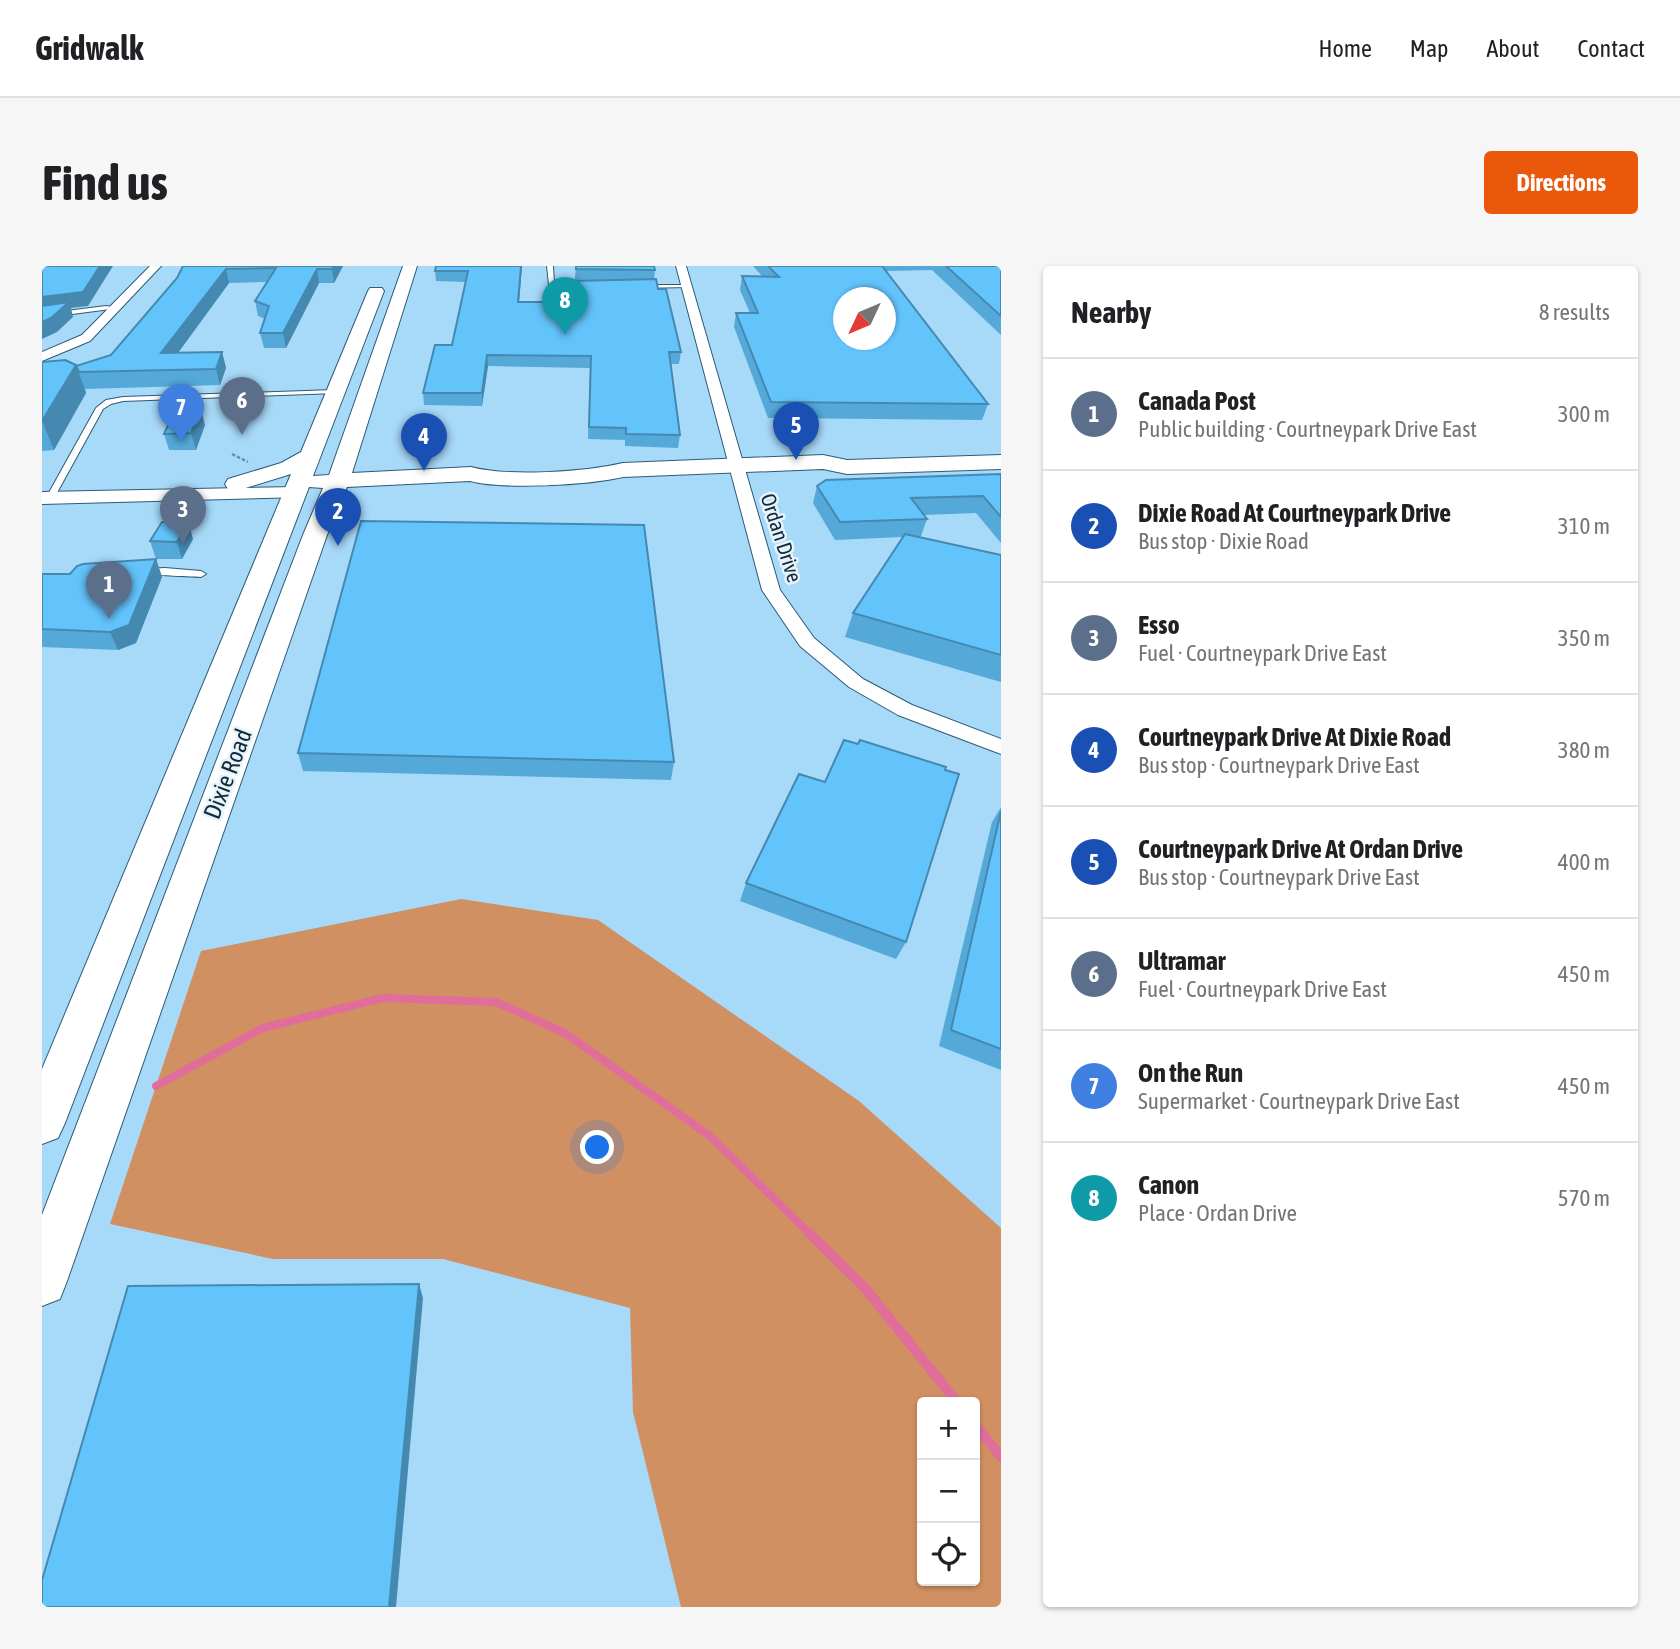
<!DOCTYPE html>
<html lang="en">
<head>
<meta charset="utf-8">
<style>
	:root { --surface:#fff; --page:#f6f6f6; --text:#202124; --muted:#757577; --line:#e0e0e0; --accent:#ea580c }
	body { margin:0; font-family:"Asap Condensed",sans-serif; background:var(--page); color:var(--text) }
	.controls { position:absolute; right:21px; bottom:21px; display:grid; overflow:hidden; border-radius:7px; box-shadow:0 2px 5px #0004 }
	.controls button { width:63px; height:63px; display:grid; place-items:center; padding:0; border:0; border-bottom:2px solid var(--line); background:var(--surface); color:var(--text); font:35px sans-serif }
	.compass { position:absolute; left:791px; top:21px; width:63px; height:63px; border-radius:50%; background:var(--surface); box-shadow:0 2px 5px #0004; rotate:226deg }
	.you { position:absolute; left:556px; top:882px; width:24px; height:24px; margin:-18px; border:5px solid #fff; border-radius:50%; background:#1a73e8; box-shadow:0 0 0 10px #1a73e833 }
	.badge { display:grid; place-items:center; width:46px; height:46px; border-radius:50%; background:var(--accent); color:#fff; font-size:23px; font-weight:700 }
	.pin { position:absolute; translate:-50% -58px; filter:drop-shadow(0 2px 4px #0008) }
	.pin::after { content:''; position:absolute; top:37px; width:24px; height:21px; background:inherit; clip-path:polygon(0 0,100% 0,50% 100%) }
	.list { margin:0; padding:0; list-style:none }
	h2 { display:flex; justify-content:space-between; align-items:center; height:91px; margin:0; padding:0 28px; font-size:30px }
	h2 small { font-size:23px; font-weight:400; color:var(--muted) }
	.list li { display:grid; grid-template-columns:46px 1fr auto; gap:21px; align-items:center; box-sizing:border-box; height:112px; padding:0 28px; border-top:2px solid var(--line) }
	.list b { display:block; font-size:26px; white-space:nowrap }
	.list p { margin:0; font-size:23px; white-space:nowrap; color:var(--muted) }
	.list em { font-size:23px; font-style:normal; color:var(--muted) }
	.icon { flex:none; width:38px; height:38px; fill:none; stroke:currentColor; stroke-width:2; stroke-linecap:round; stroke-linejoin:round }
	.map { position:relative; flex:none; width:959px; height:1341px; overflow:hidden; border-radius:7px }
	header { display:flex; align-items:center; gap:42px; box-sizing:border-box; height:98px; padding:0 35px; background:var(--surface); border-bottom:2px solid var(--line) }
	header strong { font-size:33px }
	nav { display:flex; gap:38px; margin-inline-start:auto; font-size:24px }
	.intro { display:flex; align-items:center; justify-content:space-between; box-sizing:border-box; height:168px; padding:0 42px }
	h1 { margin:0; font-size:49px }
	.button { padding:18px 32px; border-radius:7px; background:var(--accent); color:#fff; font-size:24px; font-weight:700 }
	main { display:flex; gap:42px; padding:0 42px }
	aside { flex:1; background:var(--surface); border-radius:7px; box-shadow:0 2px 5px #0004 }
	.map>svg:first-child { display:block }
	.green { fill:#d09061; fill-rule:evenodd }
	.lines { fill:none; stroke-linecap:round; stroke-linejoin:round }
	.stream-far1 { stroke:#e16d9b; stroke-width:8 }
	.stream { stroke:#e16d9b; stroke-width:10 }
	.service-casing { stroke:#2c5b76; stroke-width:2 }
	.minor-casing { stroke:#2c5b76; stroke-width:2 }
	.tertiary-casing { stroke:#2c5b76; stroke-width:2 }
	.secondary-casing { stroke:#2c5b76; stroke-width:2 }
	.path { stroke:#688da4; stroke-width:2.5; stroke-dasharray:3.5 2; stroke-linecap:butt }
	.service { fill:#fff; fill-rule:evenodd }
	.minor { fill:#fff; fill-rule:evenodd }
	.tertiary { fill:#fff; fill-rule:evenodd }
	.secondary { fill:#fff; fill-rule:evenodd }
	.wall { fill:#55a9d9 }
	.shaded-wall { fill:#4589b0 }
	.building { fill:#63c4fc; stroke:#4589b0; stroke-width:2; fill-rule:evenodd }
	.labels { text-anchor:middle; stroke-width:5; stroke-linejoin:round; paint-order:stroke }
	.far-street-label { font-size:21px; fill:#162a36; stroke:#e6f4fe }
	.street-label { font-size:24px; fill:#162a36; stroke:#e6f4fe }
</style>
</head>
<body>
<header>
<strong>Gridwalk</strong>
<nav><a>Home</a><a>Map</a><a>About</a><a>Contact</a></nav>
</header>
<div class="intro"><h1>Find us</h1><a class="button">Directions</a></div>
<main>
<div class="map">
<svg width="959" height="1341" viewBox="0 0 959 1341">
	<rect width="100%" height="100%" fill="#a7d9f9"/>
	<path class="green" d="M 419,633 L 556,654 L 817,835 L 959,962 L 959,1341 L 639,1341 L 591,1146 L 588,1042 L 401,993 L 231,993 L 68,958 L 159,685 ZM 933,1136 L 933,1315 L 880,1315 L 880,1136 Z"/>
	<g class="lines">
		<path class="stream-far1" d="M 114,820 L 221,762 L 341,732 L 454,736 L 523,767 L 668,870 L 769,969"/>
		<g class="stream">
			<path d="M 767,967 L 822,1021 L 915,1136"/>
			<path d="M 933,1158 L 959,1191"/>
		</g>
		<defs>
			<g id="service">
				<path d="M 505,0 L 511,0 L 512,17 L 552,21 L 517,23 L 507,19 Z"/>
				<path d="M 597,19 L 645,19 L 648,21 L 595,22 Z"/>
				<path d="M 64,40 L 76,42 L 0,52 L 0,48 Z"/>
				<path d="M 293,124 L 295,127 L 81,135 L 69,138 L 61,143 L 11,234 L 4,232 L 54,142 L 64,134 L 81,131 Z"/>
				<path d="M 123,302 L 159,305 L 164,308 L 159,311 C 147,310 103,310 96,306 L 101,303 Z"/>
			</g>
			<g id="minor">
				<path d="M 108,0 L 119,0 L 48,75 L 0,95 L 0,86 L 40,69 Z"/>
				<path d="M 634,0 L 644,0 L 738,324 L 772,372 L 821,413 L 870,439 L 959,473 L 959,488 L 856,449 L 807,421 L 758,380 L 720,324 Z"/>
			</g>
			<path id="tertiary" d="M 253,221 L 260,223 L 263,227 L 260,231 L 0,238 L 0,226 Z"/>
			<path id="secondary" d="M 361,0 L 375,0 L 310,207 L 429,201 C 467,211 542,206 581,197 L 781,189 L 805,194 L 959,189 L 959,203 L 805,208 L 781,203 L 581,211 C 546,219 462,224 428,215 L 305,221 L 285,269 L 25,1015 L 18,1033 L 0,1040 L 0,949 L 261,269 L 281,222 L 267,221 L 23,857 L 16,872 L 0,878 L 0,803 L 249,208 L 194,225 L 186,223 L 183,218 L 186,213 L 239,197 L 259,186 L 326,25 L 328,22 L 340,22 L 342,25 L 271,210 L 287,209 Z"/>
		</defs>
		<use href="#service" class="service-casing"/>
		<use href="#minor" class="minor-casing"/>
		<use href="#tertiary" class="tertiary-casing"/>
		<use href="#secondary" class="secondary-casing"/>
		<path class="path" d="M 190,188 L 206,196"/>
		<use href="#service" class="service"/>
		<use href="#minor" class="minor"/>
		<use href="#tertiary" class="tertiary"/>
		<use href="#secondary" class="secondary"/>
	</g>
	<g class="wall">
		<path d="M 141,0 L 301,0 L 292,17 L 277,17 L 244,82 L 222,82 L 218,67 L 223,53 L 216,50 L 213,35 L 225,16 L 187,17 L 136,87 L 180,86 L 184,102 L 178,119 L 43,123 L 44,127 L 12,184 L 0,185 L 0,96 L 34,100 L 69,89 L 135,12 Z"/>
		<path d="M 480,0 L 477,36 L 516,36 L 532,22 L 534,0 L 613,4 L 612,14 L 639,86 L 637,98 L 629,98 L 638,169 L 636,182 L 583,180 L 583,174 L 546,173 L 548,102 L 446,100 L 440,140 L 382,139 L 381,127 L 410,79 L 424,16 L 394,15 L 393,5 Z"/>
		<path d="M 711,0 L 959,0 L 959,69 L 890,4 L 844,5 L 946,138 L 940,154 L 726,152 L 692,61 L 694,47 L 708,47 L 698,24 L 700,10 L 721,11 Z"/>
		<path d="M 163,159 L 154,184 L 127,184 L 122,168 Z"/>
		<path d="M 959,208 L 959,277 L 934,247 L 882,249 L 885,253 L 879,270 L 874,270 L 959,289 L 959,416 L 803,371 L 811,347 L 860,271 L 793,274 L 771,237 L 775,220 Z"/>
		<path d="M 151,273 L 140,293 L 114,293 L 108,275 Z"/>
		<path d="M 114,293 L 120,311 L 94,377 L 76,384 L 0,381 L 0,308 L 28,308 Z"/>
		<path d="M 256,487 L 632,496 L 629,514 L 261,505 Z"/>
		<path d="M 783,516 L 864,676 L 854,693 L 698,635 L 704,617 Z"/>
		<path d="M 959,541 L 959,804 L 897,780 L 950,556 Z"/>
	</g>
	<g class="shaded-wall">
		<path d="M 58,0 L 71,0 L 46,40 L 29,42 L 31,51 L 15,66 L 0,73 L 0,31 Z"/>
		<path d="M 292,0 L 301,0 L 292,17 L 290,3 Z"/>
		<path d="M 479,0 L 480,0 L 476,47 L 476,36 Z"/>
		<path d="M 184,3 L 187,17 L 124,103 L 119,87 Z"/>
		<path d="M 275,3 L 277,17 L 244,82 L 241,67 Z"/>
		<path d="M 180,86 L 184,102 L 178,119 L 174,103 Z"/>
		<path d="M 445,89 L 446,100 L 440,140 L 440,127 Z"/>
		<path d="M 34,99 L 44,127 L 12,184 L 0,155 Z"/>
		<path d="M 159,143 L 163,159 L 154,184 L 149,167 Z"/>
		<path d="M 146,256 L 151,273 L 140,293 L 135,276 Z"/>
		<path d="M 114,293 L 120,311 L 94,377 L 76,384 L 68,366 Z"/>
		<path d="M 377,1018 L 381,1032 L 354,1341 L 347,1341 Z"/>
	</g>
	<g class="building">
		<path d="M 0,0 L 58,0 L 41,26 L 0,31 Z"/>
		<path d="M 141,0 L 292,0 L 290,3 L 275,3 L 241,67 L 218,67 L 227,40 L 213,35 L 234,2 L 184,3 L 119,87 L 180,86 L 174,103 L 37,106 L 34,100 L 69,89 L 135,12 Z"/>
		<path d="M 394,0 L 479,0 L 476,36 L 516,36 L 516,22 L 532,22 L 533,15 L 614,13 L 616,23 L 624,23 L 639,86 L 627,86 L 638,169 L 584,168 L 584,162 L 547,161 L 549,90 L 445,89 L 440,127 L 381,127 L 393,79 L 410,79 L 426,5 L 393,5 Z"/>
		<path d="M 534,0 L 612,0 L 613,4 L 534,3 Z"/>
		<path d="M 726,0 L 840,0 L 946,138 L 729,136 L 694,47 L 716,47 L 700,10 L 737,11 ZM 802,32 L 844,32 L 844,74 L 802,74 Z"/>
		<path d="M 904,0 L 959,0 L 959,50 Z"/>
		<path d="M 27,36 L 9,52 L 0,56 L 0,40 Z"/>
		<path d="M 23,94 L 34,99 L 0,155 L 0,96 Z"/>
		<path d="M 159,143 L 149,167 L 122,168 L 133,144 Z"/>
		<path d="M 959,208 L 959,251 L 941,230 L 869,232 L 885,253 L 798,256 L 775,220 L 784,214 Z"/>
		<path d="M 319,255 L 602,259 L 632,496 L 256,487 Z"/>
		<path d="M 120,256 L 146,256 L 135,276 L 108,275 Z"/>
		<path d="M 863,268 L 959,289 L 959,389 L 811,347 Z"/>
		<path d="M 114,293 L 87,359 L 68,366 L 0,363 L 0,308 L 28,308 L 35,300 L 41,298 Z"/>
		<path d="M 802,474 L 816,478 L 818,474 L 904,501 L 903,504 L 917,508 L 864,676 L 704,617 L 757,508 L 783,516 Z"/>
		<path d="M 959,545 L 959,783 L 909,764 Z"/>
		<path d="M 377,1018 L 347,1341 L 0,1341 L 0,1314 L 86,1020 Z"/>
	</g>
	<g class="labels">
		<g class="far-street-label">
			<text transform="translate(739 272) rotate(72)" y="7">Ordan Drive</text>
		</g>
		<g class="street-label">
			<text transform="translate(186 508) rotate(-69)" y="8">Dixie Road</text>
		</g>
	</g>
</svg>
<div class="controls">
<button>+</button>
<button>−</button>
<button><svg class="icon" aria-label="locate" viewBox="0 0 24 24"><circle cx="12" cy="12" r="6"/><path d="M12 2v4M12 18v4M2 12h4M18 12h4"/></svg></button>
</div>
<svg class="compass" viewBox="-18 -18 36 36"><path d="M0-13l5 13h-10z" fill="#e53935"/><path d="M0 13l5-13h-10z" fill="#757577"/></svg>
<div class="you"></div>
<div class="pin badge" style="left:67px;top:353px;background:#5c6f8a">1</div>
<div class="pin badge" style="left:296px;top:280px;background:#1a4fb4">2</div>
<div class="pin badge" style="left:141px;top:278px;background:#5c6f8a">3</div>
<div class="pin badge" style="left:382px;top:205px;background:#1a4fb4">4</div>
<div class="pin badge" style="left:754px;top:194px;background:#1a4fb4">5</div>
<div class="pin badge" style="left:200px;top:169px;background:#5c6f8a">6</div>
<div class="pin badge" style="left:139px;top:176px;background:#3f7fe0">7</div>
<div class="pin badge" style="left:523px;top:69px;background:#0f9aa8">8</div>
</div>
<aside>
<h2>Nearby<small>8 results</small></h2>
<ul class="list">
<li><span class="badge" style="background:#5c6f8a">1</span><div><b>Canada Post</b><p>Public building · Courtneypark Drive East</p></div><em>300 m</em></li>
<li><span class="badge" style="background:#1a4fb4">2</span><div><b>Dixie Road At Courtneypark Drive</b><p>Bus stop · Dixie Road</p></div><em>310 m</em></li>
<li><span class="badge" style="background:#5c6f8a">3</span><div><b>Esso</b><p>Fuel · Courtneypark Drive East</p></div><em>350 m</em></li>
<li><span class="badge" style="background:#1a4fb4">4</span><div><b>Courtneypark Drive At Dixie Road</b><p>Bus stop · Courtneypark Drive East</p></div><em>380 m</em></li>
<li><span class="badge" style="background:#1a4fb4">5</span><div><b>Courtneypark Drive At Ordan Drive</b><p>Bus stop · Courtneypark Drive East</p></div><em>400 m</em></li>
<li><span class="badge" style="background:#5c6f8a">6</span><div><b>Ultramar</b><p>Fuel · Courtneypark Drive East</p></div><em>450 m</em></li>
<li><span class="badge" style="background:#3f7fe0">7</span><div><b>On the Run</b><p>Supermarket · Courtneypark Drive East</p></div><em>450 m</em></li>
<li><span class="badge" style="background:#0f9aa8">8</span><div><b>Canon</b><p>Place · Ordan Drive</p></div><em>570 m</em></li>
</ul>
</aside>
</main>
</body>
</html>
